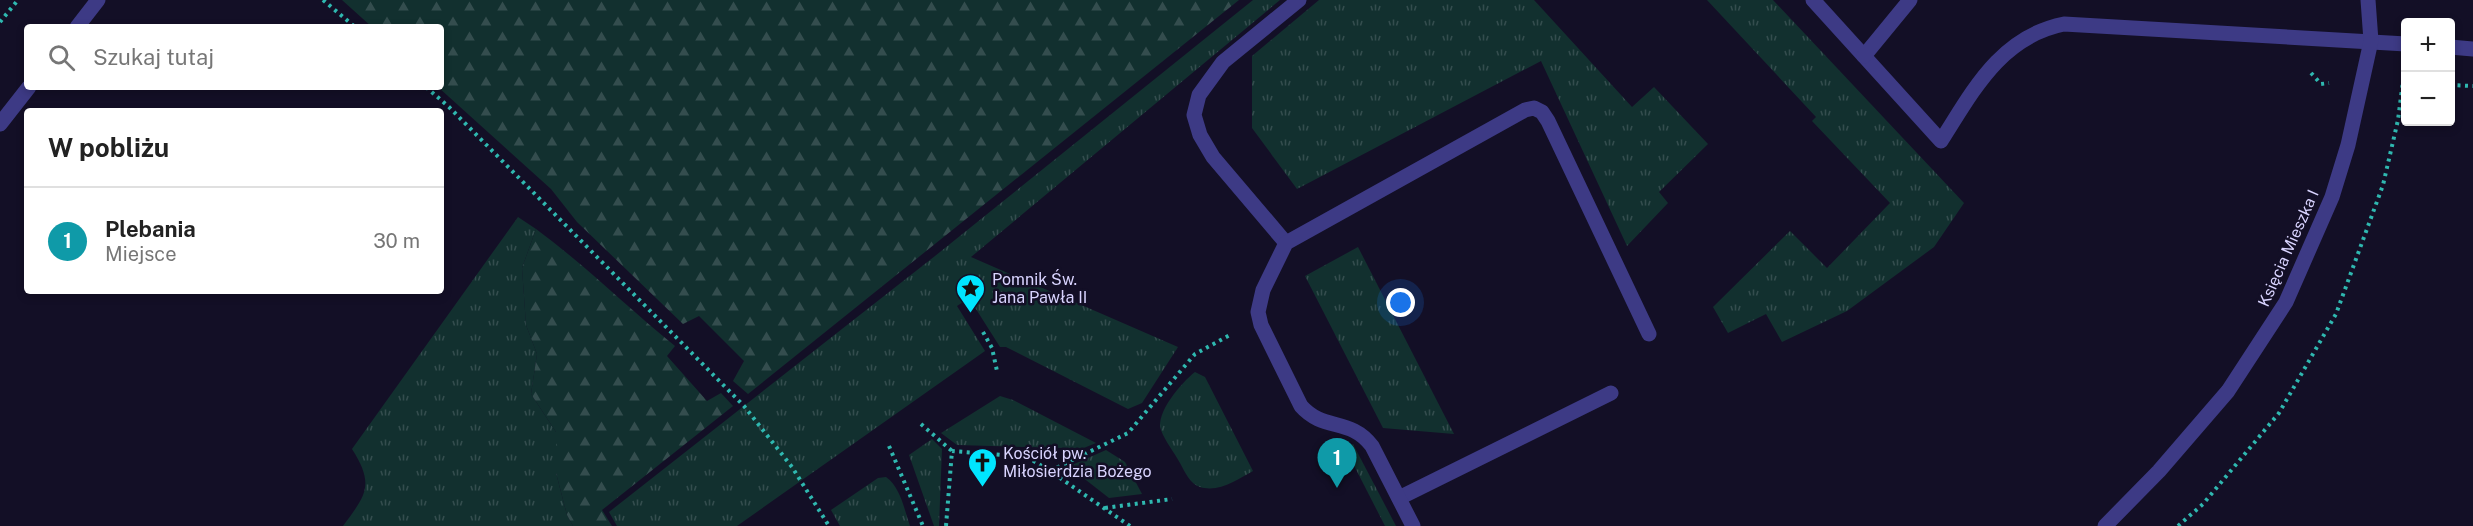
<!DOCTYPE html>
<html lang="pl">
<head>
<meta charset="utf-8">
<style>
	:root { --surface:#fff; --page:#f2f2f2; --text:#222; --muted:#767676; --line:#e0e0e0; --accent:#d93025 }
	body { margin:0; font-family:"Public Sans",sans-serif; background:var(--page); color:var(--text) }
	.controls { position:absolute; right:18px; top:18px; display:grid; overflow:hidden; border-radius:6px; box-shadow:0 3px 9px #0003 }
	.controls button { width:54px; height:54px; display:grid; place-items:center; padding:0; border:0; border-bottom:2px solid var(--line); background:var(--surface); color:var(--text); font:30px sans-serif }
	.you { position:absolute; left:1401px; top:303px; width:21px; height:21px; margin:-15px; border:4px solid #fff; border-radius:50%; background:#1a73e8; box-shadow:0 0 0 9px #1a73e833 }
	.badge { display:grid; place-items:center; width:39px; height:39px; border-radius:50%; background:var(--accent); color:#fff; font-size:20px; font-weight:700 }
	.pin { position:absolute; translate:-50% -50px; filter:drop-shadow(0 2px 3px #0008) }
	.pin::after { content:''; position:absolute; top:32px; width:21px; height:18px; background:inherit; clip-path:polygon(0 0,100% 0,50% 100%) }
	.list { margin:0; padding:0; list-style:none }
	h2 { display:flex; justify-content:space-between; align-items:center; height:78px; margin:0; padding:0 24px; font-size:26px }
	h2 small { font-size:20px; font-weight:400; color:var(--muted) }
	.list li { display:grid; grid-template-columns:39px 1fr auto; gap:18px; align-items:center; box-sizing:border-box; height:108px; padding:0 24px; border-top:2px solid var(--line) }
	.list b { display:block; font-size:22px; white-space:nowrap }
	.list p { margin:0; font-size:20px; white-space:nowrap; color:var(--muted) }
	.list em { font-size:20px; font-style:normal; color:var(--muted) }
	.icon { flex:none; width:33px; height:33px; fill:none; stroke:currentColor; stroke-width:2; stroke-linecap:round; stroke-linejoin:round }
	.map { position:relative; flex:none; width:2473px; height:526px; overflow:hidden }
	.search { position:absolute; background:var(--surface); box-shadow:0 3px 9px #0003; left:24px; top:24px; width:420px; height:66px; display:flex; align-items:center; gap:15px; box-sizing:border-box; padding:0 21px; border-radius:6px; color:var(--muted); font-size:22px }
	.panel { position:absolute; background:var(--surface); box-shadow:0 3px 9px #0003; left:24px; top:108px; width:420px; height:186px; border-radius:6px }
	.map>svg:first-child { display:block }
	.grass { fill:url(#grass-tufts) }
	.forest { fill:url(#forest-firs) }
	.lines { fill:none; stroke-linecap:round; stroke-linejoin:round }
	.path { stroke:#2fb8b0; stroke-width:4; stroke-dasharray:3 4.5; stroke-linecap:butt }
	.lane { stroke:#3d3a85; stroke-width:15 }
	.street { stroke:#3d3a85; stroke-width:15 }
	.labels { text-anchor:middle; stroke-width:5; stroke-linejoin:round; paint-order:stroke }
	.street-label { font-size:16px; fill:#d9d4ff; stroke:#130f26 }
	.poi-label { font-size:16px; fill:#d9d4ff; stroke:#130f26; text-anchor:start }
</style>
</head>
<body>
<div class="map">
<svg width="2473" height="526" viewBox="0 0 2473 526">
	<defs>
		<pattern id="grass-tufts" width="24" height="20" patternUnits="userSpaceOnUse" patternTransform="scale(1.5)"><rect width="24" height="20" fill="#12302f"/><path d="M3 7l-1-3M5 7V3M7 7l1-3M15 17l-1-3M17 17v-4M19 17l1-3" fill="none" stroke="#344d4e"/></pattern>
		<pattern id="forest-firs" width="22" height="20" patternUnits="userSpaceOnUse" patternTransform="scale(1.5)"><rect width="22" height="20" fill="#12302f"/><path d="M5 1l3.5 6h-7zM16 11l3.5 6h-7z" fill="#344d4e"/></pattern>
	</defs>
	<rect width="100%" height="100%" fill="#130f26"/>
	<g class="grass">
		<path d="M 1253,0 L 1280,0 L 971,257 L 1178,347 L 1142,403 L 1128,409 L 1006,347 L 1000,347 L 969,298 L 957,306 L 985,351 L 737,526 L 617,526 L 609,512 L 935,256 Z"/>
		<path d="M 1319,0 L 1534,0 L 1632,107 L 1654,87 L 1708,144 L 1659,192 L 1668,203 L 1627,246 L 1541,61 L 1297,189 L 1252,128 L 1252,56 Z"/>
		<path d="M 1707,0 L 1773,0 L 1964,203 L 1934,247 L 1847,311 L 1782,342 L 1766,314 L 1728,333 L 1713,307 L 1790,231 L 1827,268 L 1890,203 L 1812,121 L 1816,117 Z"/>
		<path d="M 518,217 L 536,229 L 522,268 L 526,325 L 537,354 L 531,394 L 556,432 L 556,473 L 567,515 L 573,526 L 343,526 C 366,495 375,485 352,449 Z"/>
		<path d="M 1358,247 L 1454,434 L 1383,428 L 1305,276 Z"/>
		<path d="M 1195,372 L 1205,377 L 1253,471 C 1238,479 1219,493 1200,487 C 1190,484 1185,472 1180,463 C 1174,452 1165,441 1161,430 C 1155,413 1182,382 1195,372 Z"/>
		<path d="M 1000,396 L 1013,400 L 1096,443 L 1069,454 L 1065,448 L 957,445 L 941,433 Z"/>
		<path d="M 932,439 L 942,449 L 939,526 L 934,526 L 909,455 Z"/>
		<path d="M 1353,444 L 1396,526 L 1385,526 L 1345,448 Z"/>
		<path d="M 1106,450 L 1125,462 L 1142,494 L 1109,498 L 1077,473 L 1072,465 Z"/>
		<path d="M 886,477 C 901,488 904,509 910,526 L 840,526 L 831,510 L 878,478 Z"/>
	</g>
	<g class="forest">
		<path d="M 342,0 L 1239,0 L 748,394 L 733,381 L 744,361 L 699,316 L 683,324 L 577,222 L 551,189 L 438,87 L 441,87 L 441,27 L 372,27 Z"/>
		<path d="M 536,229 C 585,265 628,308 675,346 L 667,356 L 707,401 L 721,393 L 733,406 L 602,510 L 612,526 L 573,526 L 567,515 L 556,473 L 556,432 L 531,394 L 537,354 L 526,325 L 522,268 Z"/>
	</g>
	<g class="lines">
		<g class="path">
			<path d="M 323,0 L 355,27"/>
			<path d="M 0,22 L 18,0"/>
			<path d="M 2311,73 L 2321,84 L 2329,83"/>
			<path d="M 2450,85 L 2473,86"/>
			<path d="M 426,87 L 449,107 L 744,406 L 792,467 L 829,526"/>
			<path d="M 983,332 L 992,348 L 997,371"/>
			<path d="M 921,424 L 952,451"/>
			<path d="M 889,446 L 923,526"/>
			<path d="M 1105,508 L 1172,499"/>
			<path d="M 946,526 L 952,451 L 1027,457 L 1050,471"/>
			<path d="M 1130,526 L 1050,471 L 1128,433 L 1195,354 L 1230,335"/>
			<path d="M 2178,526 L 2203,504 L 2279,413 L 2336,314 L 2383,185 L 2398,120 L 2403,81"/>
		</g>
		<g class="lane">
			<path d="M 77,27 L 98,0"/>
			<path d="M 0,124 L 29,87"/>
			<path d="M 1286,243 L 1213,157 L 1200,135 L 1194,115 L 1199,95 L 1223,62 L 1299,0"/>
			<path d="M 1399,498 L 1611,393"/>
			<path d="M 1413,526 L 1372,446 C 1350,417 1324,432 1301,406 L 1261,325 L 1258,312 L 1263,290 L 1286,243 L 1525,110 L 1534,108 L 1542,112 L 1548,121 L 1649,334"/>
		</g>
		<g class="street">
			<path d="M 1813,0 L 1941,141 C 1973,91 2000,37 2064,24 L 2406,44"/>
			<path d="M 2450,47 L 2473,49"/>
			<path d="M 1864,56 L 1910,0"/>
			<path d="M 2105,526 L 2159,471 L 2228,391 L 2286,302 L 2332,197 L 2348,145 L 2371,41 L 2368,0"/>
		</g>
	</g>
	<defs>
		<symbol id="sight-pin" viewBox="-11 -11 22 30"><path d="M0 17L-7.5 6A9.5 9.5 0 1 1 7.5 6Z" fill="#00e5ff" stroke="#130f26"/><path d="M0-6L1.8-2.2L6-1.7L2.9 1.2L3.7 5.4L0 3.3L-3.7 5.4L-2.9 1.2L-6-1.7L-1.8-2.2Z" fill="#111"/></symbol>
		<symbol id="church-pin" viewBox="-11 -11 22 30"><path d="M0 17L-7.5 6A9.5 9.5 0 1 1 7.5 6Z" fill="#00e5ff" stroke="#130f26"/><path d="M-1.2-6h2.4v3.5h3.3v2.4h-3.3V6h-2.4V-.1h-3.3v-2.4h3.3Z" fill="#111"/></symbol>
	</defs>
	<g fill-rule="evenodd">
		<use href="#sight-pin" x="954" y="272" width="33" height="45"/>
		<use href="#church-pin" x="966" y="446" width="33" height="45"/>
	</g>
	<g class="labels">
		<g class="street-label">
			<text transform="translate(2288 248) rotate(-66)" y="6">Księcia Mieszka I</text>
		</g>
		<g class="poi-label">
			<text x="992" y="285">Pomnik Św.<tspan x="992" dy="18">Jana Pawła II</tspan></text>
			<text x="1003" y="459">Kościół pw.<tspan x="1003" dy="18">Miłosierdzia Bożego</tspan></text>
		</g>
	</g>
</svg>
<div class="controls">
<button>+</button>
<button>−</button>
</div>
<div class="you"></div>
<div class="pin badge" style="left:1337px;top:488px;background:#0f9aa8">1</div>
<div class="search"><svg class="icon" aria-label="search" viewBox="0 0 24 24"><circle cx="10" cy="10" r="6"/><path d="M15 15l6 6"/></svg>Szukaj tutaj</div>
<section class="panel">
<h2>W pobliżu<small></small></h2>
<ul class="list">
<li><span class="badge" style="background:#0f9aa8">1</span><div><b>Plebania</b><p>Miejsce</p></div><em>30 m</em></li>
</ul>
</section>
</div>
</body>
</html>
